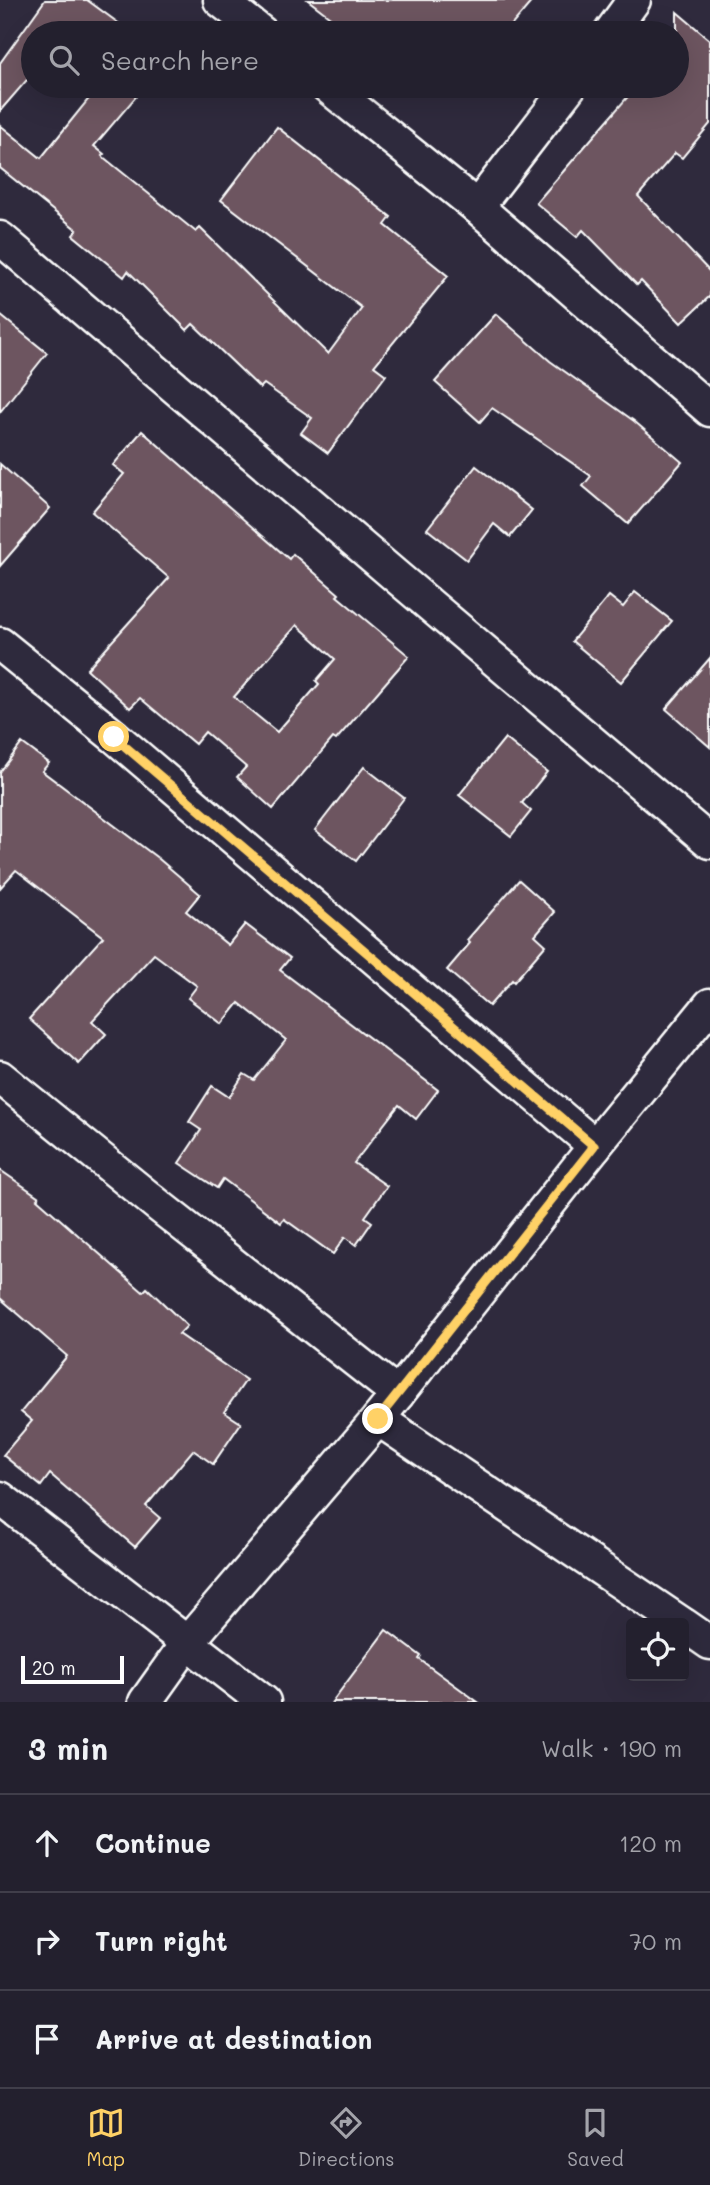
<!DOCTYPE html>
<html lang="en">
<head>
<meta charset="utf-8">
<style>
	:root { --surface:#23202e; --page:#2b2836; --text:#f1f3f6; --muted:#a3a3aa; --line:#403e4a; --accent:#ffd166 }
	body { margin:0; font-family:Mali,sans-serif; background:var(--page); color:var(--text) }
	.controls { position:absolute; right:21px; bottom:21px; display:grid; overflow:hidden; border-radius:7px; box-shadow:0 7px 28px #0002 }
	.controls button { width:63px; height:63px; display:grid; place-items:center; padding:0; border:0; border-bottom:2px solid var(--line); background:var(--surface); color:var(--text); font:35px sans-serif }
	.scale { position:absolute; left:21px; bottom:18px; width:103px; box-sizing:border-box; padding-left:7px; border:4px solid #fff; border-top:0; font-size:19px; line-height:24px; white-space:nowrap; color:#fff; -webkit-text-stroke:5px #2f2a3d; paint-order:stroke }
	.stop { position:absolute; width:21px; height:21px; margin:-16px; border:5px solid #ffd166; border-radius:50%; background:#fff }
	.stop.end { background:#ffd166; border-color:#fff; box-shadow:0 2px 7px #0008 }
	.list { margin:0; padding:0; list-style:none }
	h2 { display:flex; justify-content:space-between; align-items:center; height:91px; margin:0; padding:0 28px; font-size:30px }
	h2 small { font-size:23px; font-weight:400; color:var(--muted) }
	.list li { display:grid; grid-template-columns:46px 1fr auto; gap:21px; align-items:center; box-sizing:border-box; height:98px; padding:0 28px; border-top:2px solid var(--line) }
	.list b { display:block; font-size:26px; white-space:nowrap }
	.list em { font-size:23px; font-style:normal; color:var(--muted) }
	.icon { flex:none; width:38px; height:38px; fill:none; stroke:currentColor; stroke-width:2; stroke-linecap:round; stroke-linejoin:round }
	.map { position:relative; flex:none; width:710px; height:1702px; overflow:hidden }
	.search { position:absolute; background:var(--surface); box-shadow:0 7px 28px #0002; left:21px; right:21px; top:21px; height:77px; display:flex; align-items:center; gap:18px; box-sizing:border-box; padding:0 24px; border-radius:38px; color:var(--muted); font-size:26px }
	.sheet { height:385px; background:var(--surface) }
	nav { display:flex; justify-content:space-around; align-items:center; box-sizing:border-box; height:98px; border-top:2px solid var(--line); background:var(--surface); font-size:19px; color:var(--muted) }
	nav a { display:grid; justify-items:center; gap:4px }
	nav .on { color:var(--accent) }
	.map>svg:first-child { display:block }
	.building { fill:#6d5560; stroke:#fff; stroke-width:2; fill-rule:evenodd }
	.lines { fill:none; stroke-linecap:round; stroke-linejoin:round }
	.street-casing { stroke:#fff; stroke-width:37 }
	.street { stroke:#2f2a3d; stroke-width:32 }
	.route { stroke:#ffd166; stroke-width:9 }
</style>
</head>
<body>
<div class="map">
<svg width="710" height="1702" viewBox="0 0 710 1702">
	<rect width="100%" height="100%" fill="#2f2a3d"/>
	<filter id="ink" filterUnits="userSpaceOnUse"><feTurbulence type="fractalNoise" baseFrequency=".0143" numOctaves="2"/><feDisplacementMap in="SourceGraphic" scale="14" xChannelSelector="R" yChannelSelector="G"/><feConvolveMatrix kernelMatrix="1 2 1 2 8 2 1 2 1" color-interpolation-filters="sRGB"/></filter>
	<g filter="url(#ink)">
		<g class="building">
			<path d="M 45,0 L 87,0 L 132,33 L 33,33 L 33,73 L 0,111 L 0,63 Z"/>
			<path d="M 308,0 L 533,0 L 505,33 L 351,33 Z"/>
			<path d="M 677,12 L 710,40 L 710,124 L 682,158 L 675,153 L 638,196 L 710,272 L 710,296 L 681,323 L 641,281 L 637,285 L 583,230 L 577,237 L 536,203 L 637,86 L 677,86 Z"/>
			<path d="M 99,86 L 145,86 L 94,146 L 104,154 L 102,156 L 196,232 L 200,228 L 328,354 L 362,308 L 221,200 L 277,127 L 391,217 L 385,225 L 448,276 L 374,366 L 386,375 L 328,453 L 301,433 L 312,418 L 264,384 L 260,388 L 193,324 L 187,330 L 128,271 L 124,277 L 73,235 L 77,230 L 0,168 L 0,125 L 41,158 Z"/>
			<path d="M 496,314 L 550,361 L 634,421 L 682,462 L 628,524 L 583,486 L 591,476 L 492,408 L 480,422 L 435,382 Z"/>
			<path d="M 0,315 L 47,353 L 0,412 Z"/>
			<path d="M 142,431 L 289,559 L 293,554 L 339,594 L 337,596 L 409,656 L 336,740 L 333,738 L 273,809 L 237,777 L 246,767 L 205,732 L 195,744 L 140,698 L 130,708 L 87,669 L 169,578 L 92,512 L 124,474 L 113,465 ZM 297,625 L 335,659 L 316,681 L 319,684 L 277,732 L 234,697 Z"/>
			<path d="M 0,464 L 50,508 L 0,566 Z"/>
			<path d="M 476,466 L 532,510 L 510,537 L 494,524 L 467,560 L 427,529 Z"/>
			<path d="M 635,592 L 672,621 L 621,682 L 572,641 L 609,596 L 623,607 Z"/>
			<path d="M 710,658 L 710,747 L 666,709 Z"/>
			<path d="M 505,738 L 547,772 L 522,803 L 531,811 L 511,836 L 459,795 Z"/>
			<path d="M 22,743 L 49,763 L 42,771 L 159,859 L 200,894 L 186,911 L 228,945 L 245,924 L 290,958 L 280,970 L 438,1090 L 416,1119 L 399,1105 L 354,1163 L 387,1186 L 365,1217 L 372,1222 L 356,1245 L 345,1237 L 333,1254 L 284,1219 L 281,1223 L 223,1179 L 217,1188 L 179,1163 L 201,1130 L 189,1122 L 212,1086 L 229,1097 L 244,1074 L 254,1080 L 286,1040 L 239,1003 L 222,1024 L 188,998 L 197,986 L 154,954 L 92,1021 L 106,1034 L 79,1064 L 29,1019 L 103,937 L 16,870 L 0,888 L 0,772 Z"/>
			<path d="M 364,767 L 404,798 L 356,861 L 315,830 Z"/>
			<path d="M 519,880 L 555,912 L 535,935 L 546,945 L 514,982 L 512,980 L 489,1006 L 447,970 L 470,943 L 467,940 Z"/>
			<path d="M 0,1170 L 39,1197 L 37,1199 L 143,1292 L 147,1288 L 187,1326 L 179,1334 L 246,1380 L 224,1412 L 241,1423 L 213,1464 L 193,1450 L 146,1506 L 160,1518 L 135,1547 L 50,1474 L 41,1486 L 3,1455 L 32,1421 L 21,1412 L 67,1356 L 0,1298 Z"/>
			<path d="M 386,1630 L 421,1656 L 419,1659 L 478,1702 L 332,1702 Z"/>
		</g>
		<g class="lines">
			<defs>
				<g id="street">
					<path d="M 220,0 L 262,33"/>
					<path d="M 610,33 L 634,0"/>
					<path d="M 327,86 L 477,207 L 710,410"/>
					<path d="M 477,207 L 570,86"/>
					<path d="M 0,238 L 398,578 L 710,842"/>
					<path d="M 0,644 L 115,737 L 595,1146"/>
					<path d="M 0,1077 L 159,1206 L 398,1394"/>
					<path d="M 0,1498 L 264,1702"/>
					<path d="M 681,1623 L 378,1419 L 595,1146 L 710,1005"/>
					<path d="M 684,1625 L 710,1643"/>
					<path d="M 145,1702 L 187,1643 L 378,1419"/>
				</g>
			</defs>
			<use href="#street" class="street-casing"/>
			<use href="#street" class="street"/>
		</g>
	</g>
	<g class="lines" filter="url(#ink)">
		<path class="route" d="M 114,737 L 594,1146 L 378,1419"/>
	</g>
</svg>
<div class="controls">
<button><svg class="icon" aria-label="locate" viewBox="0 0 24 24"><circle cx="12" cy="12" r="6"/><path d="M12 2v4M12 18v4M2 12h4M18 12h4"/></svg></button>
</div>
<div class="scale">20 m</div>
<div class="stop" style="left:114px;top:737px"></div>
<div class="stop end" style="left:378px;top:1419px"></div>
<div class="search"><svg class="icon" aria-label="search" viewBox="0 0 24 24"><circle cx="10" cy="10" r="6"/><path d="M15 15l6 6"/></svg>Search here</div>
</div>
<section class="sheet">
<h2>3 min<small>Walk · 190 m</small></h2>
<ul class="list">
<li><svg class="icon" aria-label="ahead" viewBox="0 0 24 24"><path d="M12 20V5M6 11l6-6 6 6"/></svg><div><b>Continue</b></div><em>120 m</em></li>
<li><svg class="icon" aria-label="right" viewBox="0 0 24 24"><path d="M7 20v-9h11M14 6l5 5-5 5"/></svg><div><b>Turn right</b></div><em>70 m</em></li>
<li><svg class="icon" aria-label="arrive" viewBox="0 0 24 24"><path d="M6 21V4h12l-3 4 3 4H6"/></svg><div><b>Arrive at destination</b></div></li>
</ul>
</section>
<nav>
<a class="on"><svg class="icon" aria-label="map" viewBox="0 0 24 24"><path d="M3 6l6-2 6 2 6-2v14l-6 2-6-2-6 2zM9 4v14M15 6v14"/></svg>Map</a>
<a><svg class="icon" aria-label="directions" viewBox="0 0 24 24"><path d="M12 3l9 9-9 9-9-9zM9 14v-3h6M13 9l2 2-2 2"/></svg>Directions</a>
<a><svg class="icon" aria-label="saved" viewBox="0 0 24 24"><path d="M7 4h10v16l-5-4-5 4z"/></svg>Saved</a>
</nav>
</body>
</html>
